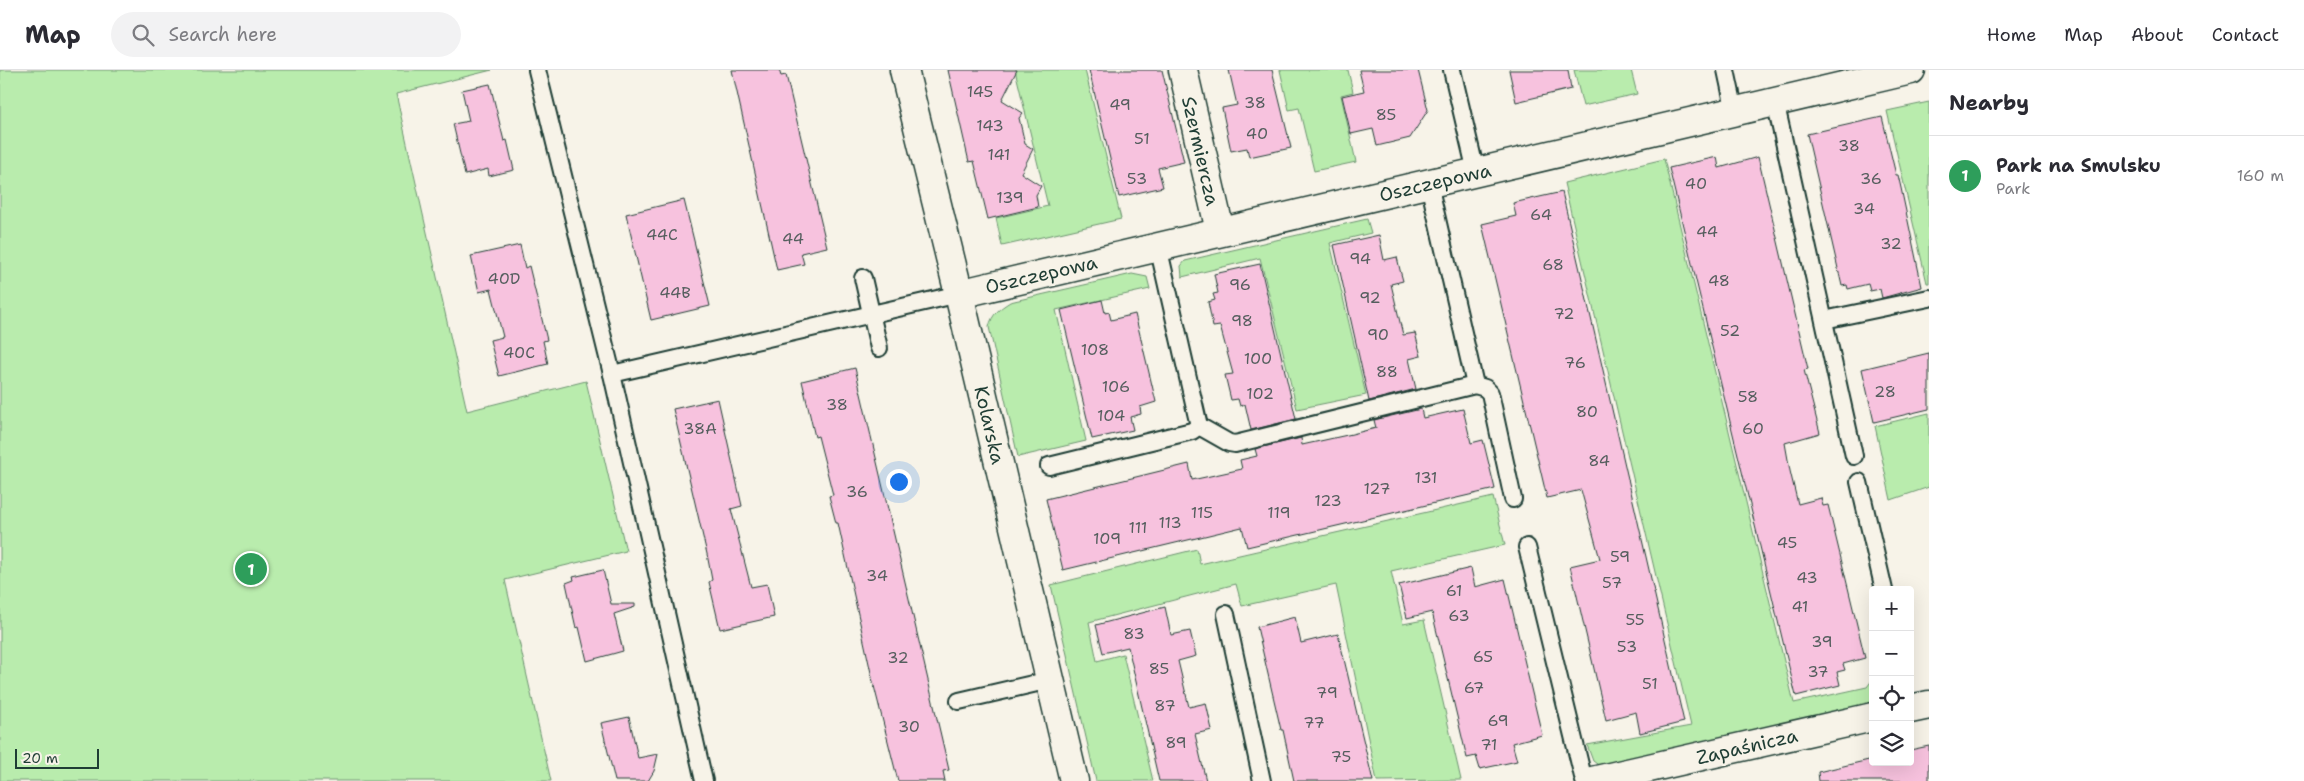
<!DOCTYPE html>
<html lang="en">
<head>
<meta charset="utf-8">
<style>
	:root { --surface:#fff; --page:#f2f2f3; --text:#2b2b33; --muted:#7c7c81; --line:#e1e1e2; --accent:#db2777 }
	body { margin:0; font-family:"Shantell Sans",sans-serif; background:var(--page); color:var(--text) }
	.controls { position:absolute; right:15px; bottom:15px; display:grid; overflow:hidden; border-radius:5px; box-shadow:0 5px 20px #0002 }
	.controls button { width:45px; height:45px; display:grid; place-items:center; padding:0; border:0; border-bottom:1px solid var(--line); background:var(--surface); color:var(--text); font:25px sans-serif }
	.scale { position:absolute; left:15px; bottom:12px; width:84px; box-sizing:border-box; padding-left:5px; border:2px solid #1f3d34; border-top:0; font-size:14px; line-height:18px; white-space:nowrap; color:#1f3d34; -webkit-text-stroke:4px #f7f3e8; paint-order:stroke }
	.you { position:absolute; left:898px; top:411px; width:18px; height:18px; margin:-12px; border:4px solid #fff; border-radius:50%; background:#1a73e8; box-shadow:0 0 0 8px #1a73e833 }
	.badge { display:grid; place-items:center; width:32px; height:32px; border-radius:50%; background:var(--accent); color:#fff; font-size:16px; font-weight:700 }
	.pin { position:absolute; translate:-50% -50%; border:2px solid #fff; box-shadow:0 1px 5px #0006 }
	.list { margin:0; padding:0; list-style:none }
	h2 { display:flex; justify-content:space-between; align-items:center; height:65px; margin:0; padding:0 20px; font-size:21px }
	h2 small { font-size:16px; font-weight:400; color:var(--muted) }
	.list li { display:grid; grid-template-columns:32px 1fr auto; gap:15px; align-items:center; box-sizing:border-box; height:80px; padding:0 20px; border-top:1px solid var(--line) }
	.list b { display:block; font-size:19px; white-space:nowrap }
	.list p { margin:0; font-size:16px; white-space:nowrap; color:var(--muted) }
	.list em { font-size:16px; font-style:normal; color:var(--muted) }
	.icon { flex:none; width:28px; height:28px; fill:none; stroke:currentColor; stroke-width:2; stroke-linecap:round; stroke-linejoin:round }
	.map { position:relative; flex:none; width:1929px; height:711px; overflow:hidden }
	header { display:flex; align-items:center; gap:30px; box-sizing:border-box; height:70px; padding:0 25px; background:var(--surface); border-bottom:1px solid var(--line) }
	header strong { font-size:24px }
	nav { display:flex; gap:28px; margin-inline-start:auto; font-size:18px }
	.search { width:350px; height:45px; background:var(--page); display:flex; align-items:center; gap:12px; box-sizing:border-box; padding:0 18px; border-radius:28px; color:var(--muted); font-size:19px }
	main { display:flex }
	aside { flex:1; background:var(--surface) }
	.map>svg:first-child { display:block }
	.green { fill:#b9ecad; stroke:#6c9470 }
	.building { fill:#f7c2de; stroke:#1f3d34 }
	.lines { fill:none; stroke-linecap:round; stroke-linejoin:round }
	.lane-casing { stroke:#1f3d34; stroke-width:20 }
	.street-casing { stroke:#1f3d34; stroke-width:31 }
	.lane { stroke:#f7f3e8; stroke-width:16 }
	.street { stroke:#f7f3e8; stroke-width:28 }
	.labels { text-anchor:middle; stroke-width:5; stroke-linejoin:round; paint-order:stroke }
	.number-label { font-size:16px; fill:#555e5e }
	.street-label { font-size:19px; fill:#1f3d34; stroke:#f7f3e8 }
</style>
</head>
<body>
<header>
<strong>Map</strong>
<div class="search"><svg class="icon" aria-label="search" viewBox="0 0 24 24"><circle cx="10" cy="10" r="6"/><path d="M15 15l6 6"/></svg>Search here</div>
<nav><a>Home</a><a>Map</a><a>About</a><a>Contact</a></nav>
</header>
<main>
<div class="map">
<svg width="1929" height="711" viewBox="0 0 1929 711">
	<rect width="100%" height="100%" fill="#f7f3e8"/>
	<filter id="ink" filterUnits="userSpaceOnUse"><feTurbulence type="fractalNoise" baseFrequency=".02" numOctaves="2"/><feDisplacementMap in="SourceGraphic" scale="10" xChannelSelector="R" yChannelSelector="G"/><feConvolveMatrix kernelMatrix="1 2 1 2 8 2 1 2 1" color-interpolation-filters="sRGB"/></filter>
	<g filter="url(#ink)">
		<g class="green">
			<path d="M 0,0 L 492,0 L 396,24 L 467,341 L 586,311 L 626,481 L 505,510 L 551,711 L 0,711 Z"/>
			<path d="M 1015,0 L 1085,0 L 1121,149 L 1002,176 L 996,148 L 1048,136 Z"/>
			<path d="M 1280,0 L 1348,0 L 1353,22 L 1341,25 L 1356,92 L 1314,101 L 1299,38 L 1289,40 Z"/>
			<path d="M 1574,0 L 1631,0 L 1637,24 L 1583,36 Z"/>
			<path d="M 1929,32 L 1929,213 L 1927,213 L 1887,41 Z"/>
			<path d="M 1664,89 L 1794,633 L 1867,617 L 1873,609 L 1873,635 L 1601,697 L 1593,691 L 1587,675 L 1691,656 L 1564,113 Z"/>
			<path d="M 1367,149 L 1371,163 L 1330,173 L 1366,325 L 1297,339 L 1260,188 L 1182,207 L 1181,196 L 1185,191 Z"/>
			<path d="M 1132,204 L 1147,207 L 1150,219 L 1056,240 L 1086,371 L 1018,387 L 989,257 C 992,244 999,239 1010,232 Z"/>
			<path d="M 1929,343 L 1929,417 L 1891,430 L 1875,356 Z"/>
			<path d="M 1493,427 L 1505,475 L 1391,501 L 1403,554 L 1424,550 L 1461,710 L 1377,711 L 1336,515 L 1242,536 L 1236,514 L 1089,552 L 1097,591 L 1123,584 L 1153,711 L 1096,711 L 1051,515 L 1197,479 L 1200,494 Z"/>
		</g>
		<g class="building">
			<path d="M 732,0 L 779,0 L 781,6 L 786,5 L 827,177 L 801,183 L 804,194 L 777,200 Z"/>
			<path d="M 948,0 L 1017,0 L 1002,30 L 1023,43 L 1019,48 L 1025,74 L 1033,79 L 1021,103 L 1041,116 L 1036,125 L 1038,137 L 988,149 L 974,91 L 969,92 Z"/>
			<path d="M 1089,0 L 1162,0 L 1184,92 L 1158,98 L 1163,117 L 1119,127 Z"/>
			<path d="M 1229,0 L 1272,0 L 1291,78 L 1249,87 L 1247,78 L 1231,81 L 1222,38 L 1237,35 Z"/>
			<path d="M 1359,0 L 1418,0 L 1428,40 L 1410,68 L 1377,76 L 1373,59 L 1351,64 L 1342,26 L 1364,21 Z"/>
			<path d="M 1509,0 L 1568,0 L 1571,19 L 1516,32 Z"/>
			<path d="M 490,14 L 504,71 L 507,70 L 514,100 L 489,106 L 488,99 L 465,105 L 453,54 L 469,51 L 462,20 Z"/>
			<path d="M 1882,47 L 1896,105 L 1898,105 L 1901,118 L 1922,217 L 1882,228 L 1880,219 L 1870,221 L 1868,214 L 1848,219 L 1847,215 L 1842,216 L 1807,64 Z"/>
			<path d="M 1717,87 L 1719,98 L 1758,87 L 1808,299 L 1804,300 L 1820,363 L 1785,373 L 1790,401 L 1798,434 L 1821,428 L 1823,436 L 1828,435 L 1865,588 L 1843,594 L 1845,600 L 1837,602 L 1840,615 L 1796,626 L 1669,98 Z"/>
			<path d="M 1562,122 L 1684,652 L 1640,663 L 1636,642 L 1606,650 L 1570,496 L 1600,489 L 1581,420 L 1547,428 L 1482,154 L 1516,146 L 1513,133 Z"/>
			<path d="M 684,130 L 710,236 L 651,250 L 626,144 Z"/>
			<path d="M 1379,165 L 1384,190 L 1397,187 L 1400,200 L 1403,211 L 1391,214 L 1403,265 L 1415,263 L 1421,286 L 1409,289 L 1416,319 L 1369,331 L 1334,175 Z"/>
			<path d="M 520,175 L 525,198 L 529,196 L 547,270 L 543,271 L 548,294 L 499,306 L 490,270 L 503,267 L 491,219 L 479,222 L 471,186 Z"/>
			<path d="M 1260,194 L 1296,349 L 1251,360 L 1245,334 L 1240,336 L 1238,329 L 1231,330 L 1225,305 L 1233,304 L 1220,256 L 1213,257 L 1208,232 L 1215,230 L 1213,224 L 1218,223 L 1214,204 Z"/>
			<path d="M 1102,230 L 1105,243 L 1109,242 L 1111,250 L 1135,244 L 1156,332 L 1140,337 L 1141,344 L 1130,347 L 1133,360 L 1092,369 L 1061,240 Z"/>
			<path d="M 1929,283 L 1929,339 L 1874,352 L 1862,299 Z"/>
			<path d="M 855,298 L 949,700 L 943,701 L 945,711 L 898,711 L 873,612 L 838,453 L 836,453 L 829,426 L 833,425 L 818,366 L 815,367 L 802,311 Z"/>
			<path d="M 718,329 L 742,436 L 731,439 L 751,517 L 767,514 L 774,547 L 720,559 L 709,512 L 712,510 L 707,484 L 673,339 Z"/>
			<path d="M 1421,339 L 1423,348 L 1463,339 L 1471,373 L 1483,370 L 1495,419 L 1247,477 L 1242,457 L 1063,500 L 1046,429 L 1189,394 L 1192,410 L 1242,399 L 1240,390 L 1257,386 L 1255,379 L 1301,368 L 1302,375 L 1352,364 L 1376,358 L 1374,350 Z"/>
			<path d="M 1471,498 L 1475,517 L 1505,509 L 1542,665 L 1512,673 L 1517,691 L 1480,699 L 1476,686 L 1467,688 L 1432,542 L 1407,548 L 1399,515 Z"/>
			<path d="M 603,500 L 611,534 L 635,534 L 635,537 L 614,544 L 623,581 L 587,591 L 579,557 L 576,558 L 566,513 L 574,510 L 573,507 Z"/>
			<path d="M 1165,537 L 1171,565 L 1190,561 L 1196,586 L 1178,591 L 1189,637 L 1206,633 L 1212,660 L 1195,664 L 1206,711 L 1159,711 L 1128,577 L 1103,583 L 1096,555 Z"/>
			<path d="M 1295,547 L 1301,573 L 1338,564 L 1373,711 L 1294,711 L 1283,660 L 1281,660 L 1257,557 Z"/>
			<path d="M 629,647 L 638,688 L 658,684 L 654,701 L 648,711 L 615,711 L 601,653 Z"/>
			<path d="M 1929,676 L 1929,711 L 1819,711 L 1818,702 L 1873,689 L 1873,692 L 1910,692 L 1910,680 Z"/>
		</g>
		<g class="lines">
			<defs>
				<g id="lane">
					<path d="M 537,0 L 612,304"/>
					<path d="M 1452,0 L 1476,102"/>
					<path d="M 1726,0 L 1735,42"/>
					<path d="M 1775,31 L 1854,386"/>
					<path d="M 1429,114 L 1475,315 L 1485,318 L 1490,323 L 1513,429"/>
					<path d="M 863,208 L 879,278"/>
					<path d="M 1824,250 L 1929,228"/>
					<path d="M 1199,356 L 1229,373 L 1235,374 L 1475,315"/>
					<path d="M 1049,396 L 1192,361 L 1199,356 L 1158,176"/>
					<path d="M 1859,412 L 1884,520"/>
					<path d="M 1527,477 L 1584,711"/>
					<path d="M 1226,544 L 1262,711"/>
					<path d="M 959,631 L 1050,610"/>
					<path d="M 704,711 L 612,304 L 959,224"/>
				</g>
				<g id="street">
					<path d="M 904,0 L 959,224 L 1074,711"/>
					<path d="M 1183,0 L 1220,161"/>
					<path d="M 959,224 C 1277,149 1594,73 1911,0"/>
					<path d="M 1910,639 L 1929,635"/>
					<path d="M 1592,711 L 1873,647"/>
				</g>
			</defs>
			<use href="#lane" class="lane-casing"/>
			<use href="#street" class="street-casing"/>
			<use href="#lane" class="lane"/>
			<use href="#street" class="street"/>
		</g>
	</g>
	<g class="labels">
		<g class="number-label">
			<text x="980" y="27">145</text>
			<text x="1255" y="38">38</text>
			<text x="1120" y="40">49</text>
			<text x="1386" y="50">85</text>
			<text x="990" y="61">143</text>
			<text x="1257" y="69">40</text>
			<text x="1142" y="74">51</text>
			<text x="1849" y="81">38</text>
			<text x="999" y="90">141</text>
			<text x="1137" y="114">53</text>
			<text x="1871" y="114">36</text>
			<text x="1696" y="119">40</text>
			<text x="1010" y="133">139</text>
			<text x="1864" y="144">34</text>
			<text x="1541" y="150">64</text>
			<text x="1707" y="167">44</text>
			<text x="662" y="170">44C</text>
			<text x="793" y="174">44</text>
			<text x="1891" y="179">32</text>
			<text x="1360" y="194">94</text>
			<text x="1553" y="200">68</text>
			<text x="504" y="214">40D</text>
			<text x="1719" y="216">48</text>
			<text x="1240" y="220">96</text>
			<text x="675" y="228">44B</text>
			<text x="1370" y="233">92</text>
			<text x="1564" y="249">72</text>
			<text x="1242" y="256">98</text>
			<text x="1730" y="266">52</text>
			<text x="1378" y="270">90</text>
			<text x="1095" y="285">108</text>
			<text x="519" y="288">40C</text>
			<text x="1258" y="294">100</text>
			<text x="1575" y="298">76</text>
			<text x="1387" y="307">88</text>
			<text x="1116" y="322">106</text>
			<text x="1885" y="327">28</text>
			<text x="1260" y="329">102</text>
			<text x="1748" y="332">58</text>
			<text x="837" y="340">38</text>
			<text x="1587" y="347">80</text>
			<text x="1111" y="351">104</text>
			<text x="700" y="364">38A</text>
			<text x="1753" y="364">60</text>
			<text x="1599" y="396">84</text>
			<text x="1426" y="413">131</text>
			<text x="1377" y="424">127</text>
			<text x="857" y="427">36</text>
			<text x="1328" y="436">123</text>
			<text x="1202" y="448">115</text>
			<text x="1279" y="448">119</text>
			<text x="1170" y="458">113</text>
			<text x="1138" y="463">111</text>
			<text x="1107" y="474">109</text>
			<text x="1787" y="478">45</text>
			<text x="1620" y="492">59</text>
			<text x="877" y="511">34</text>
			<text x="1807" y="513">43</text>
			<text x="1612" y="518">57</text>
			<text x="1454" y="526">61</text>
			<text x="1800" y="542">41</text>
			<text x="1459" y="551">63</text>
			<text x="1635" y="555">55</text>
			<text x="1134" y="569">83</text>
			<text x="1822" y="577">39</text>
			<text x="1627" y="582">53</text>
			<text x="1483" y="592">65</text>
			<text x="898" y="593">32</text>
			<text x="1159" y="604">85</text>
			<text x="1818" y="607">37</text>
			<text x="1650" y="619">51</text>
			<text x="1474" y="623">67</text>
			<text x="1327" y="628">79</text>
			<text x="1165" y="641">87</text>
			<text x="1498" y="656">69</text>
			<text x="1314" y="658">77</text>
			<text x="909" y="662">30</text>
			<text x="1176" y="678">89</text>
			<text x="1489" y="680">71</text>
			<text x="1341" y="692">75</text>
		</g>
		<g class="street-label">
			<text transform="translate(1201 81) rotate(77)" y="7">Szermiercza</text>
			<text transform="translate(1435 112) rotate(-13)" y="7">Oszczepowa</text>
			<text transform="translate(1041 204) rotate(-13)" y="7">Oszczepowa</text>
			<text transform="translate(990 355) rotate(77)" y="7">Kolarska</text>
			<text transform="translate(1747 676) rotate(-13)" y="7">Zapaśnicza</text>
		</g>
	</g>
</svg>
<div class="controls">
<button>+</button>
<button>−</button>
<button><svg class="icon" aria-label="locate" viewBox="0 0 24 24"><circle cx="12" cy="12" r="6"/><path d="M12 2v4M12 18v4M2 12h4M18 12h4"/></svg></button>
<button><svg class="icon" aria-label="layers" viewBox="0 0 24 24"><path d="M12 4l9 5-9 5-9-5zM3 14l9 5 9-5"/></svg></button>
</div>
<div class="scale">20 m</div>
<div class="you"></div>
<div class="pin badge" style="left:251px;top:499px;background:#2e9e5b">1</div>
</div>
<aside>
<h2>Nearby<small></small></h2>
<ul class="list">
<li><span class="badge" style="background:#2e9e5b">1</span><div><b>Park na Smulsku</b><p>Park</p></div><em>160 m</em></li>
</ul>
</aside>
</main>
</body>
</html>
